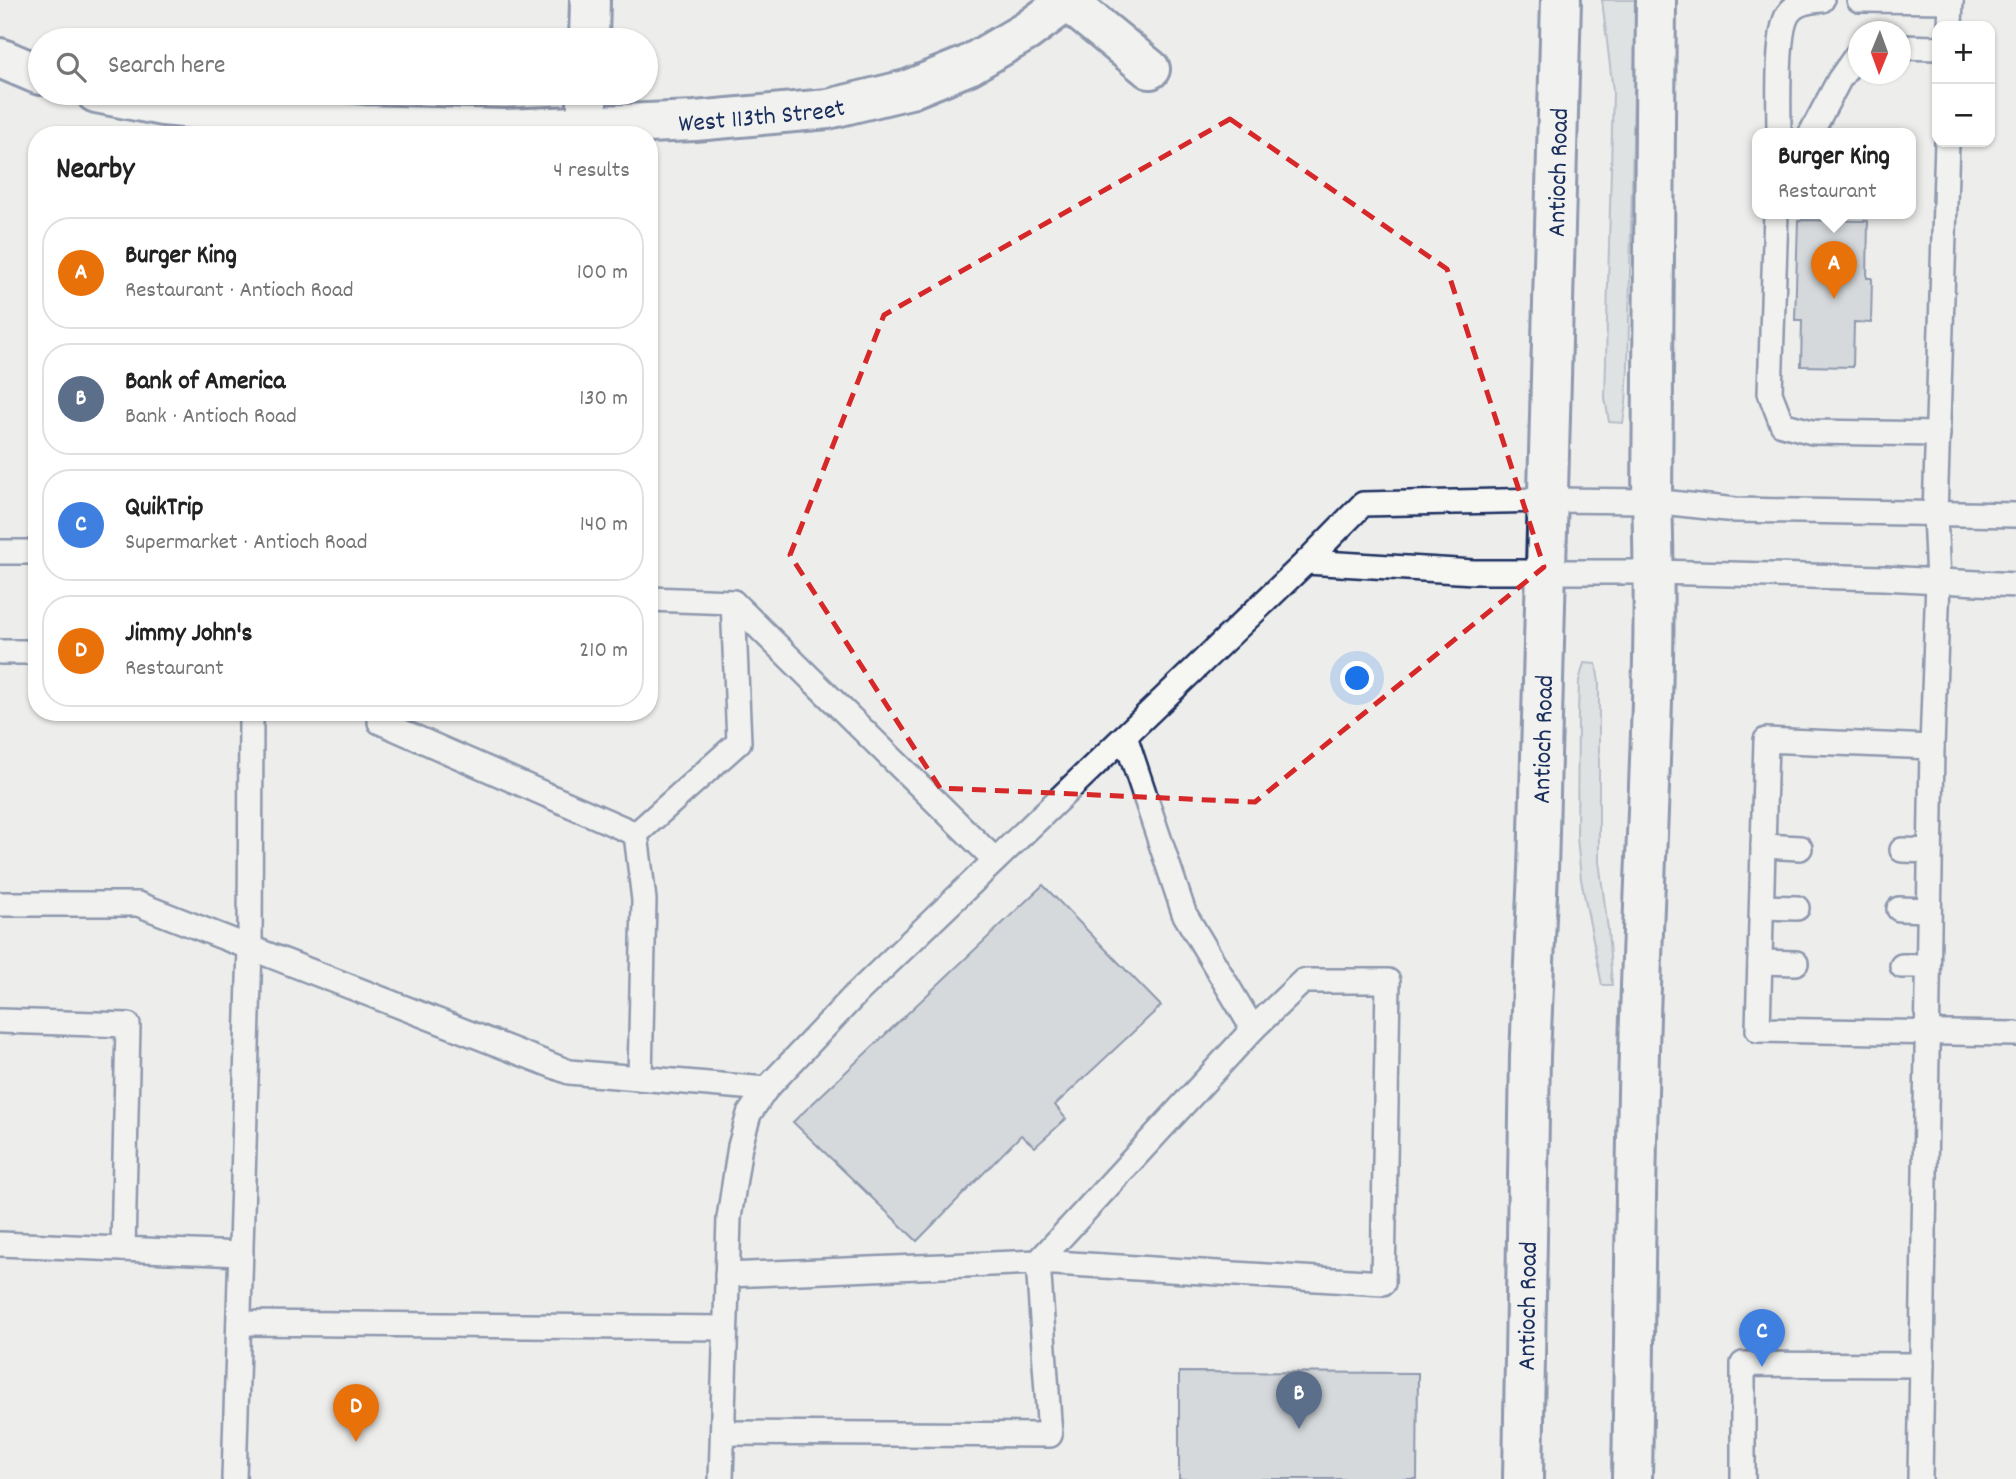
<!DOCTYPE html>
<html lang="en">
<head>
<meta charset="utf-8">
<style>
	:root { --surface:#fff; --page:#f6f6f6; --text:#222; --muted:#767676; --line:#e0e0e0; --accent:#0b8043 }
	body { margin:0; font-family:Dekko,sans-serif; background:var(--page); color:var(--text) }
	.controls { position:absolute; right:21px; top:21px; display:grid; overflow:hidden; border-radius:14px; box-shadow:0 2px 5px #0004 }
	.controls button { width:63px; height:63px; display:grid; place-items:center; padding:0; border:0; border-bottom:2px solid var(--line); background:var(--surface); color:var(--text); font:35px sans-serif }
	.compass { position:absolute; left:1848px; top:21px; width:63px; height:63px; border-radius:50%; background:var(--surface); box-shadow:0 2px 5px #0004; rotate:181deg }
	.you { position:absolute; left:1358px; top:679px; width:24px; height:24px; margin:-18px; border:5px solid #fff; border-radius:50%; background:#1a73e8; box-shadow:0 0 0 10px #1a73e833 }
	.badge { display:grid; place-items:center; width:46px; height:46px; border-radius:50%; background:var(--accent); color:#fff; font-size:23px; font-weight:700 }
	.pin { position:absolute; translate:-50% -58px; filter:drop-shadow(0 2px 4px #0008) }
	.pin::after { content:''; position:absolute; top:37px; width:24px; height:21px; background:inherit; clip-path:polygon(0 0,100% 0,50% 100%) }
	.popup { position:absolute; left:1752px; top:128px; width:164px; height:91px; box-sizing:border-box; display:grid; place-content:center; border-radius:14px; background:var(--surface); filter:drop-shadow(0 2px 5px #0005); font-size:23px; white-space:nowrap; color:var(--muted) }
	.popup b { font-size:26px; color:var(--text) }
	.popup::after { content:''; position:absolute; left:50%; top:100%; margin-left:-14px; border:14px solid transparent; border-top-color:var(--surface) }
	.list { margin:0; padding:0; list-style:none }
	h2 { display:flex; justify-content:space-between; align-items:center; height:91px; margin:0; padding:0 28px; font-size:30px }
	h2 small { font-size:23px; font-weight:400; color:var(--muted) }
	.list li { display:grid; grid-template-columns:46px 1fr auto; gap:21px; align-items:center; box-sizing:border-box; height:112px; margin:0 14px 14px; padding:0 14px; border:2px solid var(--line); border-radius:28px }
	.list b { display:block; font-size:26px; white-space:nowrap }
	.list p { margin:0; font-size:23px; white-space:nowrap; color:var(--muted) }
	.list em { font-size:23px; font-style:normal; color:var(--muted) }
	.icon { flex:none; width:38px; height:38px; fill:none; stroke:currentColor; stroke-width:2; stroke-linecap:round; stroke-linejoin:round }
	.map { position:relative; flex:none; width:2016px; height:1479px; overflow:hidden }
	.search { position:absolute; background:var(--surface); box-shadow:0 2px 5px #0004; left:28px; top:28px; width:630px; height:77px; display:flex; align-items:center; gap:18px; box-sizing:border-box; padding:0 24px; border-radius:38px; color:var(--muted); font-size:26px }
	.panel { position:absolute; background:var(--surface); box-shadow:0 2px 5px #0004; left:28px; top:126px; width:630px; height:595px; border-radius:28px }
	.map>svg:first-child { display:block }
	.green { fill:#ced2d7; stroke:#74809a; stroke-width:2 }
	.building { fill:#b9bfc8; stroke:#1b2f5e; stroke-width:2 }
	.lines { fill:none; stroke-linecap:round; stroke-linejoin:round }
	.lane-casing { stroke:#1b2f5e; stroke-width:28 }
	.street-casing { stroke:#1b2f5e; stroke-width:44 }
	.secondary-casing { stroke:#1b2f5e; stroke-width:44 }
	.lane { stroke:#f6f6f2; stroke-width:23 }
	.street { stroke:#f6f6f2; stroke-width:38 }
	.secondary { stroke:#f6f6f2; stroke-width:38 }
	.marked { fill:none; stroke:#d62828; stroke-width:5; stroke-dasharray:14 9; stroke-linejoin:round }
	.labels { text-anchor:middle; stroke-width:7; stroke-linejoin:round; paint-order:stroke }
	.street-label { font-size:26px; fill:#1b2f5e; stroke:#f6f6f2 }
</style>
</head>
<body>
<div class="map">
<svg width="2016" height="1479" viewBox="0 0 2016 1479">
	<rect width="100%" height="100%" fill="#edeeec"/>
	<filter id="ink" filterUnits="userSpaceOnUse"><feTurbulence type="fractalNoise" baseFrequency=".0143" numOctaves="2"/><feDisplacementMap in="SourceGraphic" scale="14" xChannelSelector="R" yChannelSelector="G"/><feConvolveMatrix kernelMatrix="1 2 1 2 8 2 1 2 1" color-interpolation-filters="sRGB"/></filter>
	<g filter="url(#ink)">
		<g class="green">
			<path d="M 1602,0 L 1636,0 L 1628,367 L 1626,404 L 1623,423 L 1609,422 L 1605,398 L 1613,91 Z"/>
			<path d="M 1584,663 L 1596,664 L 1599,682 L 1599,861 L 1608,929 L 1612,985 L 1602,985 L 1581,879 L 1577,837 L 1578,712 L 1579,681 Z"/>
		</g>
		<g class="building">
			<path d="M 1798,220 L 1868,221 L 1867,278 L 1872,278 L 1871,323 L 1854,322 L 1853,367 L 1801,366 L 1802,320 L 1795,320 Z"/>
			<path d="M 1043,885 L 1161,1006 L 1055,1105 L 1066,1119 L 1035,1147 L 1021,1135 L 917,1241 L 793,1122 Z"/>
			<path d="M 1179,1372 L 1418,1373 L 1417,1479 L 1179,1479 Z"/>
		</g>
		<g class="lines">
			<defs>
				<g id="lane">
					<path d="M 1859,0 L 1951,1"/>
					<path d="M 1950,26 L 1951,0"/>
					<path d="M 1900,47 L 1937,48"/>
					<path d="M 1779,133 C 1779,108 1776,33 1788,14 C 1796,2 1810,1 1822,0"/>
					<path d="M 1811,133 L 1839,80 L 1858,53"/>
					<path d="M 1776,213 L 1770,393 L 1782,424 L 1812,432 L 1938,434"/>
					<path d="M 0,552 L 37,552"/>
					<path d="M 1306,562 L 1474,572 L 1655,572 L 1883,578 L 2016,585"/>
					<path d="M 649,599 L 733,602 L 995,860"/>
					<path d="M 0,652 L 37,652"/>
					<path d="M 380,712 L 380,722 L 636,834 L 644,900 L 640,1078"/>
					<path d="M 1932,747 L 1766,740 L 1758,1030 L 2016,1034"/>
					<path d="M 636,834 L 739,742 L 733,602"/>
					<path d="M 1763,846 L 1800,848"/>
					<path d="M 1902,850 L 1930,851"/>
					<path d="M 0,904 L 138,904 L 569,1072 L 766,1089"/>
					<path d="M 1762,907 L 1797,908"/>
					<path d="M 1899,909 L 1929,910"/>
					<path d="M 1760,962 L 1796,963"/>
					<path d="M 1902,966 L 1928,966"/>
					<path d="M 0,1021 L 128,1025 L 123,1249"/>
					<path d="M 0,1244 L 241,1254"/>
					<path d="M 727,1275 L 1038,1262 L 1253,1029"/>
					<path d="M 239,1323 L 725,1328"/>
					<path d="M 723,1433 L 1050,1435 L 1038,1262 L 1383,1283 L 1388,981 L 1303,981 L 1253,1029 L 1184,913 L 1125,736"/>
					<path d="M 234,1479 L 250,947 L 251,712"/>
					<path d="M 721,1479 L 729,1218 L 740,1146 L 749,1114 L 766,1089 L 856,994 L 1306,562 L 1363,504 L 1546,500 L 1652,501 L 1736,510 L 2016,515"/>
					<path d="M 1743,1479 L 1743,1364 L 1922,1365"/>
					<path d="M 1920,1479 L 1932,747 L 1938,581 L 1935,514 L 1947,142"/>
				</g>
				<g id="street">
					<path d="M 1068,2 L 1150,69"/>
					<path d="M 589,40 L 590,0"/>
					<path d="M 0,58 L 40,75"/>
					<path id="s1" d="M 96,93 L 163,106 L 363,125 L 505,129 L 695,121 L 828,109 L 910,89 L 969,65 L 1027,31 L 1069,0"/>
					<path d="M 587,126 L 587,93"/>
				</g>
				<g id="secondary">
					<path id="s2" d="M 1523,1479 L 1530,1056 L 1538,870 L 1561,0"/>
					<path d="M 1632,1479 C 1635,1315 1635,1151 1641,987 C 1646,826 1658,664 1652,501 L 1656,0"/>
				</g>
			</defs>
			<use href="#lane" class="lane-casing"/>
			<use href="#street" class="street-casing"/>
			<use href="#secondary" class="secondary-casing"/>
			<use href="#lane" class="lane"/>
			<use href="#street" class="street"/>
			<use href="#secondary" class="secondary"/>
		</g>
	</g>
	<path d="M0 0H2016V1479H0ZM 1230,119 L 1447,269 L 1544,567 L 1255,802 L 940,788 L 790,555 L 884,315 Z" fill="#edeeec" fill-opacity=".55" fill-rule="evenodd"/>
	<path class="marked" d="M 1230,119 L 1447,269 L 1544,567 L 1255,802 L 940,788 L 790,555 L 884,315 Z"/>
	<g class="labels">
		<g class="street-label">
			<text dy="9" stroke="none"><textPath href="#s1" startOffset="668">West 113th Street</textPath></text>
			<text dy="9" stroke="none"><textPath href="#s2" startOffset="1307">Antioch Road</textPath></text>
			<text dy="9" stroke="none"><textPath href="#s2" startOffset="740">Antioch Road</textPath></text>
			<text dy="9" stroke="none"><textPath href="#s2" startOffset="173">Antioch Road</textPath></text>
		</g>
	</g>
</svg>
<div class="controls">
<button>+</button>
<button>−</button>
</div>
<svg class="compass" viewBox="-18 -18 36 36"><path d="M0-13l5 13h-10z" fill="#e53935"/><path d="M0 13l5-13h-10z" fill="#767676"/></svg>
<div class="you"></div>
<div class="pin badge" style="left:1834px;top:299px;background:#e8710a">A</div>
<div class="popup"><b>Burger King</b>Restaurant</div>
<div class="pin badge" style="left:1299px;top:1429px;background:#5c6f8a">B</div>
<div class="pin badge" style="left:1762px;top:1367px;background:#3f7fe0">C</div>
<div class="pin badge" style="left:356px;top:1442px;background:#e8710a">D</div>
<div class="search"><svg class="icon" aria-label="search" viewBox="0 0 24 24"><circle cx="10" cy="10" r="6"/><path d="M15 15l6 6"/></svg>Search here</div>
<section class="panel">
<h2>Nearby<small>4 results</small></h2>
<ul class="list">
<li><span class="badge" style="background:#e8710a">A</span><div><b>Burger King</b><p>Restaurant · Antioch Road</p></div><em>100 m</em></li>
<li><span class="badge" style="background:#5c6f8a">B</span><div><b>Bank of America</b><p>Bank · Antioch Road</p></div><em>130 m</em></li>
<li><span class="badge" style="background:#3f7fe0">C</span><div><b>QuikTrip</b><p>Supermarket · Antioch Road</p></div><em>140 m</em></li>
<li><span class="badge" style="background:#e8710a">D</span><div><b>Jimmy John's</b><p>Restaurant</p></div><em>210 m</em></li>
</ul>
</section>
</div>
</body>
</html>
